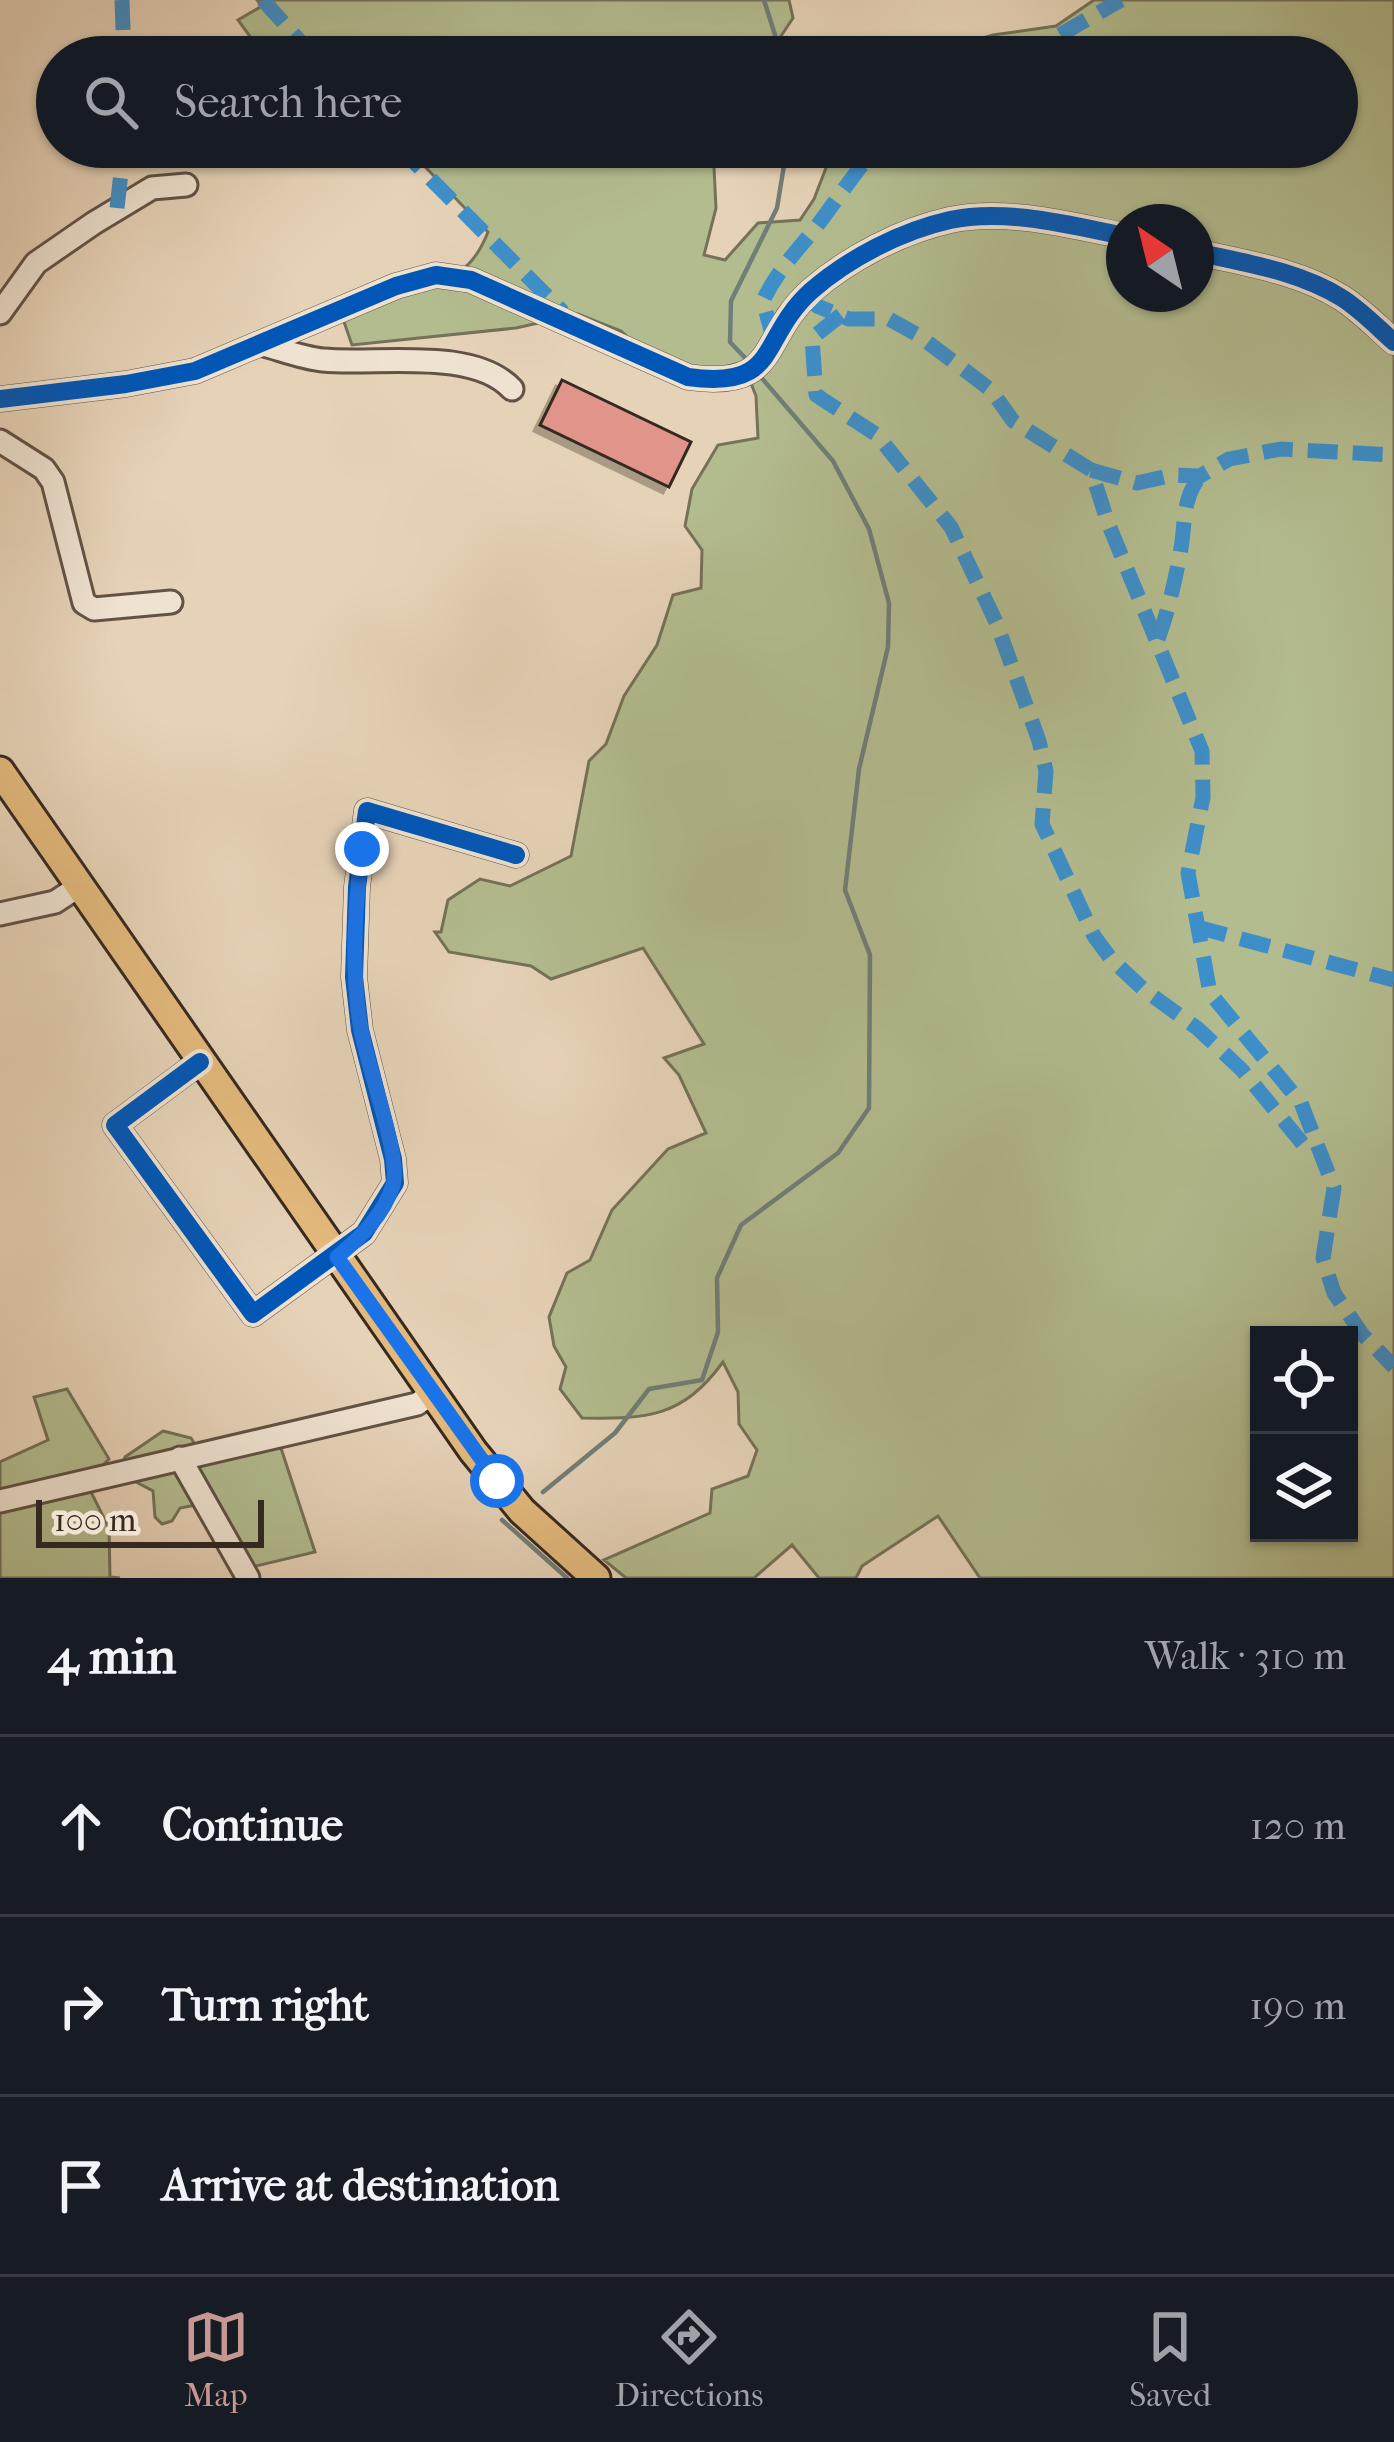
<!DOCTYPE html>
<html lang="en">
<head>
<meta charset="utf-8">
<style>
	:root { --surface:#171b24; --page:#20242c; --text:#f1f3f6; --muted:#9ea1a6; --line:#363941; --accent:#c59692 }
	body { margin:0; font-family:"IM FELL French Canon",serif; background:var(--page); color:var(--text) }
	.controls { position:absolute; right:36px; bottom:36px; display:grid; overflow:hidden; border-radius:0px; box-shadow:0 3px 9px #0004 }
	.controls button { width:108px; height:108px; display:grid; place-items:center; padding:0; border:0; border-bottom:3px solid var(--line); background:var(--surface); color:var(--text); font:60px sans-serif }
	.compass { position:absolute; left:1106px; top:204px; width:108px; height:108px; border-radius:50%; background:var(--surface); box-shadow:0 3px 9px #0004; rotate:325deg }
	.scale { position:absolute; left:36px; bottom:30px; width:228px; box-sizing:border-box; padding-left:12px; border:6px solid #362920; border-top:0; font-size:33px; line-height:42px; white-space:nowrap; color:#362920; -webkit-text-stroke:9px #efe2d0; paint-order:stroke }
	.stop { position:absolute; width:36px; height:36px; margin:-27px; border:9px solid #1a73e8; border-radius:50%; background:#fff }
	.stop.end { background:#1a73e8; border-color:#fff; box-shadow:0 3px 12px #0008 }
	.list { margin:0; padding:0; list-style:none }
	h2 { display:flex; justify-content:space-between; align-items:center; height:156px; margin:0; padding:0 48px; font-size:51px }
	h2 small { font-size:39px; font-weight:400; color:var(--muted) }
	.list li { display:grid; grid-template-columns:78px 1fr auto; gap:36px; align-items:center; box-sizing:border-box; height:180px; padding:0 48px; border-top:3px solid var(--line) }
	.list b { display:block; font-size:45px; white-space:nowrap }
	.list em { font-size:39px; font-style:normal; color:var(--muted) }
	.icon { flex:none; width:66px; height:66px; fill:none; stroke:currentColor; stroke-width:2; stroke-linecap:round; stroke-linejoin:round }
	.map { position:relative; flex:none; width:1394px; height:1578px; overflow:hidden }
	.search { position:absolute; background:var(--surface); box-shadow:0 3px 9px #0004; left:36px; right:36px; top:36px; height:132px; display:flex; align-items:center; gap:30px; box-sizing:border-box; padding:0 42px; border-radius:66px; color:var(--muted); font-size:45px }
	.sheet { height:696px; background:var(--surface) }
	nav { display:flex; justify-content:space-around; align-items:center; box-sizing:border-box; height:168px; border-top:3px solid var(--line); background:var(--surface); font-size:33px; color:var(--muted) }
	nav a { display:grid; justify-items:center; gap:6px }
	nav .on { color:var(--accent) }
	.map>svg:first-child { display:block }
	.green { fill:#b3bc8f; stroke:#747258; stroke-width:3; fill-rule:evenodd }
	.lines { fill:none; stroke-linecap:round; stroke-linejoin:round }
	.stream { stroke:#707e78; stroke-width:4.5 }
	.building { fill:#e0948a; stroke:#362920; stroke-width:3; filter:url(#shadow) }
	.minor-casing { stroke:#625346; stroke-width:27 }
	.major-casing { stroke:#362920; stroke-width:33 }
	.minor { stroke:#efe2d0; stroke-width:21 }
	.major { stroke:#e3b97c; stroke-width:27 }
	.quiet { stroke:#3d8fca; stroke-width:15; stroke-dasharray:30 15; stroke-linecap:butt }
	.cycleway-casing { stroke:#efe2d0; stroke-width:26 }
	.cycleway { stroke:#0057b8; stroke-width:18 }
	.route { stroke:#1a73e8; stroke-width:15 }
</style>
</head>
<body>
<div class="map">
<svg width="1394" height="1578" viewBox="0 0 1394 1578">
	<defs>
		<filter id="shadow"><feDropShadow dx="-6" dy="6" stdDeviation="0" flood-color="#0004"/></filter>
	</defs>
	<rect width="100%" height="100%" fill="#e6d2b7"/>
	<filter id="stains"><feTurbulence type="fractalNoise" baseFrequency=".00167" numOctaves="4"/><feColorMatrix values="0 0 0 0 .2 0 0 0 0 .09 0 0 0 0 .02 0 0 0 .5 -.17"/></filter>
	<radialGradient id="worn" r=".72"><stop offset=".6" stop-color="#630" stop-opacity="0"/><stop offset="1" stop-color="#630" stop-opacity=".3"/></radialGradient>
	<g class="green">
		<path d="M 257,0 L 789,0 L 793,18 L 773,48 L 720,57 L 265,57 L 238,20 L 262,6 Z"/>
		<path d="M 1094,0 L 1394,0 L 1394,1578 L 980,1578 L 938,1516 L 862,1566 L 856,1578 L 819,1578 L 792,1545 L 754,1578 L 626,1578 L 604,1560 L 710,1513 L 712,1489 L 748,1476 L 757,1450 L 739,1424 L 738,1392 L 723,1362 C 682,1418 647,1419 582,1418 L 560,1389 L 566,1367 L 554,1346 L 549,1317 L 567,1273 L 590,1260 L 612,1210 L 668,1149 L 706,1133 L 679,1075 L 664,1058 L 704,1044 L 643,948 L 551,979 L 531,966 L 449,952 L 435,932 L 441,932 L 448,900 L 480,879 L 510,886 L 571,856 L 589,761 L 606,744 L 624,696 L 657,645 L 673,595 L 701,588 L 702,550 L 685,526 L 692,489 L 718,445 L 758,438 L 756,396 L 745,368 L 719,371 L 675,368 L 645,353 L 621,331 L 578,314 L 516,328 L 352,345 L 343,319 C 357,311 372,302 387,296 C 435,277 466,288 488,232 L 406,147 L 713,147 L 716,208 L 704,255 L 725,260 L 758,223 L 800,220 L 814,199 L 834,147 L 1337,147 L 1337,57 L 918,57 L 993,35 L 1056,26 ZM 1124,222 L 1196,222 L 1196,294 L 1124,294 ZM 1259,1335 L 1349,1335 L 1349,1533 L 1259,1533 Z"/>
		<path d="M 67,1389 L 109,1459 L 86,1482 L 109,1528 L 110,1577 L 120,1578 L 0,1578 L 0,1462 L 48,1440 L 34,1397 Z"/>
		<path d="M 163,1431 L 191,1438 L 205,1461 L 277,1436 L 315,1552 L 252,1567 L 207,1503 L 180,1508 L 172,1521 L 162,1524 L 155,1517 L 153,1491 L 121,1474 L 125,1457 Z"/>
	</g>
	<g class="lines">
		<g class="stream">
			<path d="M 764,0 L 782,57"/>
			<path d="M 749,362 L 730,342 L 731,301 L 777,208 L 787,147"/>
			<path d="M 543,1492 L 615,1433 L 649,1389 L 702,1380 L 718,1332 L 717,1278 L 741,1225 L 838,1153 L 869,1108 L 870,955 L 845,890 L 859,769 L 888,647 L 889,603 L 869,529 L 833,461 L 760,376"/>
			<path d="M 502,1520 L 567,1578"/>
		</g>
	</g>
	<path class="building" d="M 562,380 L 691,442 L 669,487 L 540,425 Z"/>
	<g class="lines">
		<defs>
			<g id="minor">
				<path d="M 1196,252 C 1245,263 1299,271 1342,298 C 1361,310 1377,327 1394,342"/>
				<path d="M 0,313 L 36,263 L 94,223 L 152,188 L 186,185"/>
				<path d="M 260,344 C 280,349 302,358 323,360 C 378,365 473,347 512,389"/>
				<path d="M 0,399 L 126,384 L 195,371 L 396,286 L 436,275 L 471,280 L 688,377 C 781,390 758,339 811,291 C 849,258 901,231 950,220 C 1005,208 1070,225 1124,236"/>
				<path d="M 0,441 L 44,469 L 53,482 L 84,603 L 94,609 L 171,602"/>
				<path d="M 0,914 L 55,902 L 78,887"/>
				<path d="M 200,1062 L 115,1125 L 253,1314 L 364,1233 L 395,1183 L 393,1159 L 360,1030 L 354,977 L 357,887 L 367,811 L 516,855"/>
				<path d="M 180,1458 L 248,1578"/>
				<path d="M 0,1501 L 417,1404 L 433,1393"/>
			</g>
			<path id="major" d="M 0,771 L 473,1451 L 522,1511 L 596,1578"/>
		</defs>
		<use href="#minor" class="minor-casing"/>
		<use href="#major" class="major-casing"/>
		<use href="#minor" class="minor"/>
		<use href="#major" class="major"/>
		<g class="quiet">
			<path d="M 122,0 L 124,57"/>
			<path d="M 263,0 L 314,57"/>
			<path d="M 1021,57 L 1121,0"/>
			<path d="M 399,147 L 563,312"/>
			<path d="M 117,208 L 124,147"/>
			<path d="M 807,295 L 817,306 L 849,319 L 889,319 L 918,335 L 991,390 L 1013,421 L 1091,470 L 1108,523 L 1202,751 L 1203,797 L 1188,873 L 1210,993 L 1301,1103 L 1334,1188 L 1323,1258 L 1334,1293 L 1362,1334 L 1394,1367"/>
			<path d="M 841,315 L 812,338 L 816,395 L 877,435 L 951,527 L 996,622 L 1039,741 L 1046,771 L 1042,824 L 1094,936 L 1111,959 L 1143,989 L 1197,1028 L 1242,1070 L 1312,1155"/>
			<path d="M 774,341 L 763,301 C 775,274 794,254 813,231 C 835,203 853,174 877,147"/>
			<path d="M 1091,470 L 1137,483 L 1173,475 L 1200,476 L 1229,459 L 1281,449 L 1394,455"/>
			<path d="M 1158,639 C 1169,609 1177,573 1182,542 C 1185,516 1184,497 1200,476"/>
			<path d="M 1197,927 L 1394,980"/>
		</g>
		<defs>
			<g id="cycleway">
				<path d="M 1196,252 C 1245,263 1299,271 1342,298 C 1361,310 1377,327 1394,342"/>
				<path d="M 0,399 L 126,384 L 195,371 L 396,286 L 436,275 L 471,280 L 688,377 C 781,390 758,339 811,291 C 849,258 901,231 950,220 C 1005,208 1070,225 1124,236"/>
				<path d="M 200,1062 L 115,1125 L 253,1314 L 364,1233 L 395,1183 L 393,1159 L 360,1030 L 354,977 L 357,887 L 367,811 L 516,855"/>
			</g>
		</defs>
		<use href="#cycleway" class="cycleway-casing"/>
		<use href="#cycleway" class="cycleway"/>
	</g>
	<g class="lines">
		<path class="route" d="M 362,849 C 355,907 351,966 360,1024 C 365,1060 402,1158 393,1185 C 384,1215 360,1238 337,1257 L 497,1481"/>
	</g>
	<rect width="100%" height="100%" filter="url(#stains)"/>
	<rect width="100%" height="100%" fill="url(#worn)"/>
</svg>
<div class="controls">
<button><svg class="icon" aria-label="locate" viewBox="0 0 24 24"><circle cx="12" cy="12" r="6"/><path d="M12 2v4M12 18v4M2 12h4M18 12h4"/></svg></button>
<button><svg class="icon" aria-label="layers" viewBox="0 0 24 24"><path d="M12 4l9 5-9 5-9-5zM3 14l9 5 9-5"/></svg></button>
</div>
<svg class="compass" viewBox="-18 -18 36 36"><path d="M0-13l5 13h-10z" fill="#e53935"/><path d="M0 13l5-13h-10z" fill="#9ea1a6"/></svg>
<div class="scale">100 m</div>
<div class="stop" style="left:497px;top:1481px"></div>
<div class="stop end" style="left:362px;top:849px"></div>
<div class="search"><svg class="icon" aria-label="search" viewBox="0 0 24 24"><circle cx="10" cy="10" r="6"/><path d="M15 15l6 6"/></svg>Search here</div>
</div>
<section class="sheet">
<h2>4 min<small>Walk · 310 m</small></h2>
<ul class="list">
<li><svg class="icon" aria-label="ahead" viewBox="0 0 24 24"><path d="M12 20V5M6 11l6-6 6 6"/></svg><div><b>Continue</b></div><em>120 m</em></li>
<li><svg class="icon" aria-label="right" viewBox="0 0 24 24"><path d="M7 20v-9h11M14 6l5 5-5 5"/></svg><div><b>Turn right</b></div><em>190 m</em></li>
<li><svg class="icon" aria-label="arrive" viewBox="0 0 24 24"><path d="M6 21V4h12l-3 4 3 4H6"/></svg><div><b>Arrive at destination</b></div></li>
</ul>
</section>
<nav>
<a class="on"><svg class="icon" aria-label="map" viewBox="0 0 24 24"><path d="M3 6l6-2 6 2 6-2v14l-6 2-6-2-6 2zM9 4v14M15 6v14"/></svg>Map</a>
<a><svg class="icon" aria-label="directions" viewBox="0 0 24 24"><path d="M12 3l9 9-9 9-9-9zM9 14v-3h6M13 9l2 2-2 2"/></svg>Directions</a>
<a><svg class="icon" aria-label="saved" viewBox="0 0 24 24"><path d="M7 4h10v16l-5-4-5 4z"/></svg>Saved</a>
</nav>
</body>
</html>
